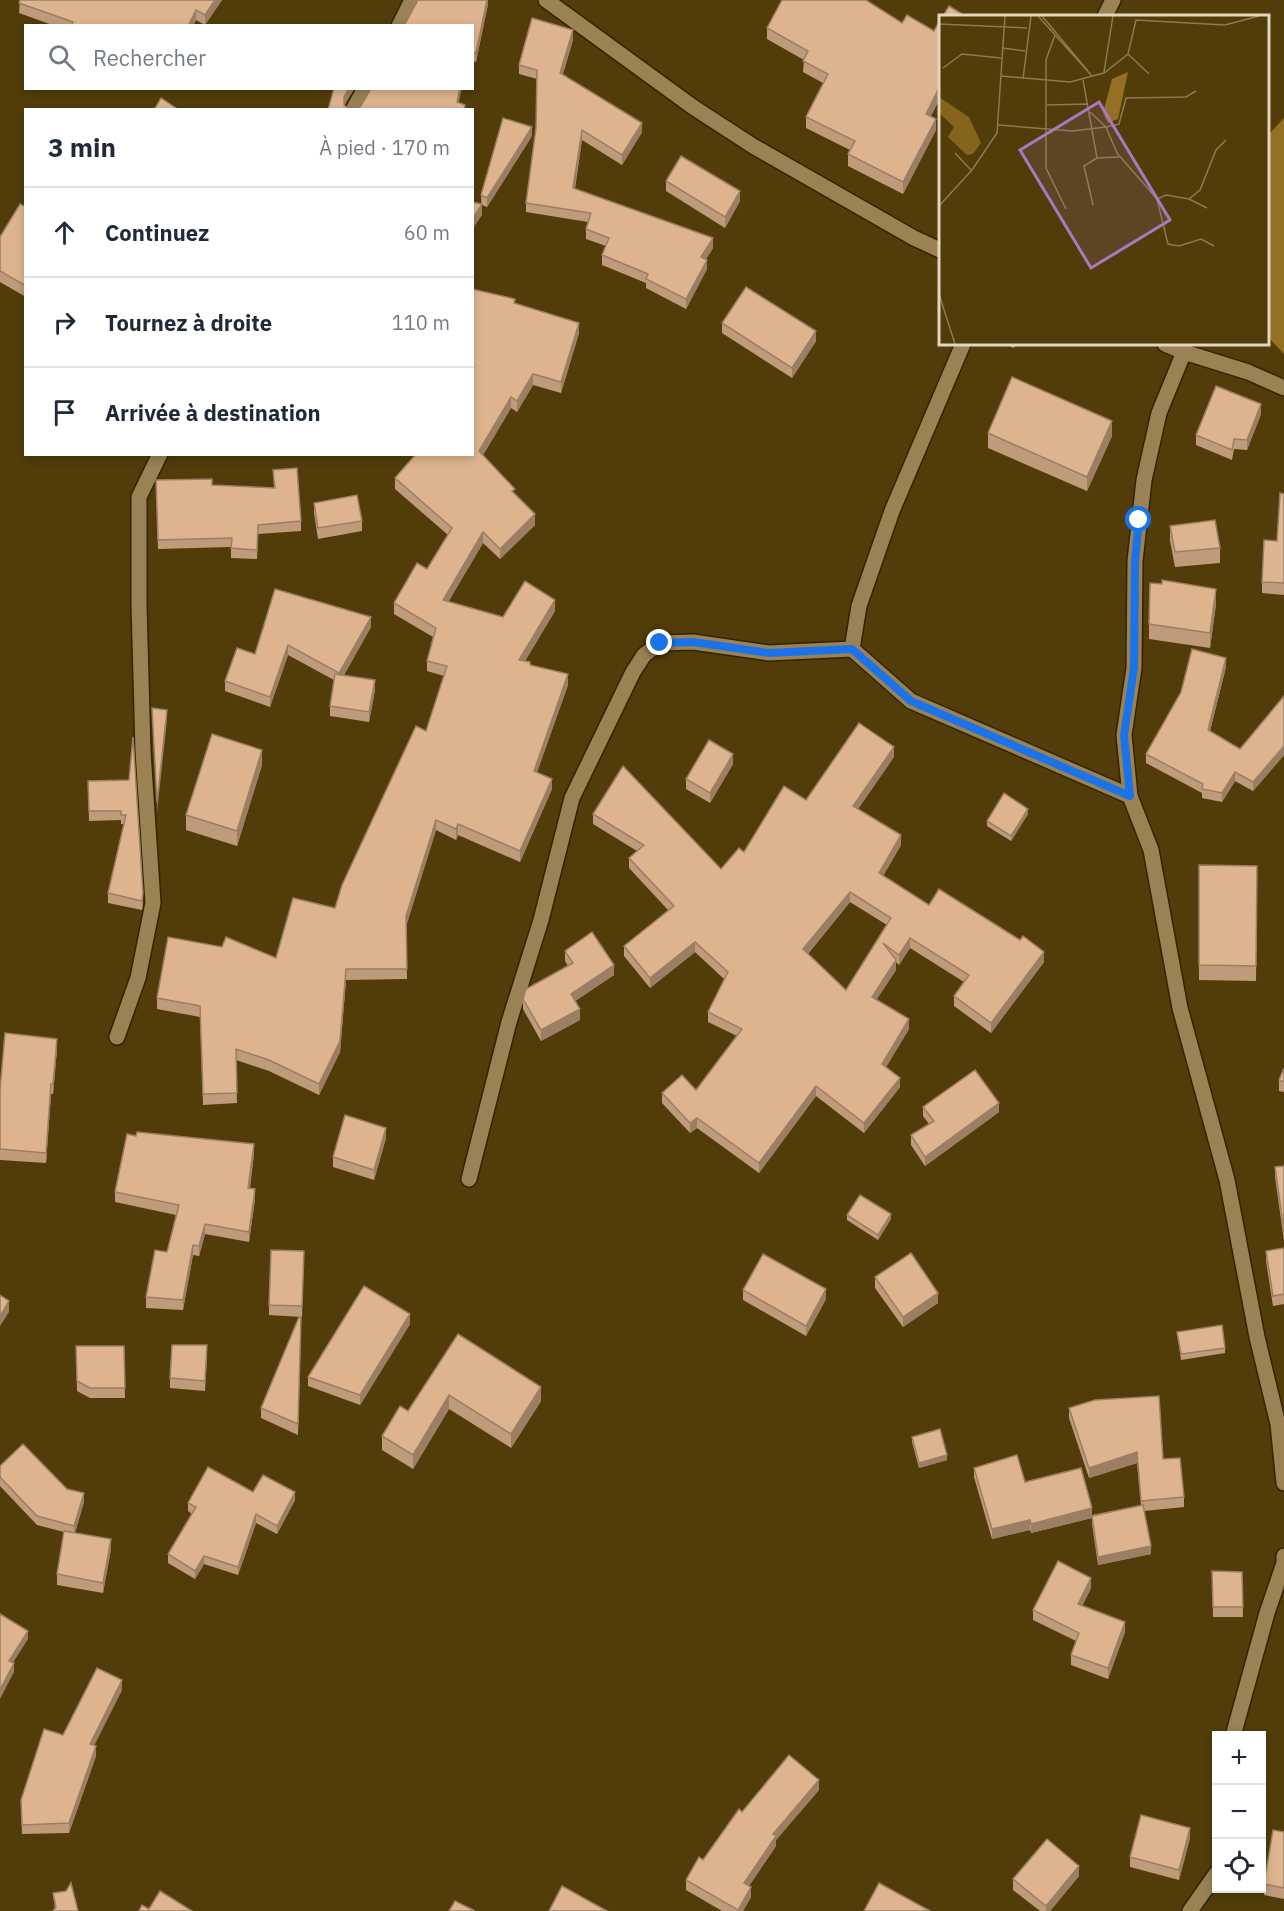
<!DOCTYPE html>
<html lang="fr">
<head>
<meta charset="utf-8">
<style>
	:root { --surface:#fff; --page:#f6f6f7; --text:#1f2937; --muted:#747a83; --line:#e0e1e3 }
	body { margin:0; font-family:"IBM Plex Sans",sans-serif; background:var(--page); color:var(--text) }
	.controls { position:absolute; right:18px; bottom:18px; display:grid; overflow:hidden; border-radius:0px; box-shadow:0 3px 9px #0003 }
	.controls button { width:54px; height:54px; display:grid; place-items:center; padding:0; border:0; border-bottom:2px solid var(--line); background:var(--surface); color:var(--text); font:30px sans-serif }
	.stop { position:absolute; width:18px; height:18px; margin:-14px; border:4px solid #1a73e8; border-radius:50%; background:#fff }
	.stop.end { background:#1a73e8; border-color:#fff; box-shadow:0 2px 6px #0008 }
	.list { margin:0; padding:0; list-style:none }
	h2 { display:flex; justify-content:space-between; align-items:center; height:78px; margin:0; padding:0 24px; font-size:26px }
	h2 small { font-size:20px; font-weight:400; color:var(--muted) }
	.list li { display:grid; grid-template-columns:39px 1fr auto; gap:18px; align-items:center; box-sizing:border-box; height:90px; padding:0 24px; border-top:2px solid var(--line) }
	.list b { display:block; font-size:22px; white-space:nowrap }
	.list em { font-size:20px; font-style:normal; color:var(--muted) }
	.icon { flex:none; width:33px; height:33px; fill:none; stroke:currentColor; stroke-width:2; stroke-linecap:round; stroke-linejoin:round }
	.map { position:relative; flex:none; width:1284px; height:1911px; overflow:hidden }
	.search { position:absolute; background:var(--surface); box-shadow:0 3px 9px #0003; left:24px; top:24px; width:450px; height:66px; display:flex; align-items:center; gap:15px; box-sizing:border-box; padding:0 21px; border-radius:0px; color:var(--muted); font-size:22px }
	.panel { position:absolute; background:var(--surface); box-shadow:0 3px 9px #0003; left:24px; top:108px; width:450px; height:348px; border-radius:0px }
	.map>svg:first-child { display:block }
	.forest { fill:#937023 }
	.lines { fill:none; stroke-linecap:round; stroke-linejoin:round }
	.street-casing { stroke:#332300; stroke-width:18 }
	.street { stroke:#9a8254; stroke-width:15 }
	.wall { fill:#bf9b7b; fill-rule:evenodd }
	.shaded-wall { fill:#9b7e64 }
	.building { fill:#deb48f; stroke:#9b7e64; stroke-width:1.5; fill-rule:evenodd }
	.route { stroke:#1a73e8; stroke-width:8 }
	.inset-road { fill:none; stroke:#8b7a52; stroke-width:1.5 }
	.view { fill:#aa78bf; fill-opacity:0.15; stroke:#aa78bf; stroke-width:3 }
	.inset-edge { fill:none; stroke:#e3d6bf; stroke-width:3 }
</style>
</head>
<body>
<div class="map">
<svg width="1284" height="1911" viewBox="0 0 1284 1911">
	<rect width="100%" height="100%" fill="#513c0a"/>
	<path class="forest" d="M 1284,118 L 1284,354 L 1268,337 L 1268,135 Z"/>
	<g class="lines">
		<defs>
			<g id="street">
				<path d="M 546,0 L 693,107 L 753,146 L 914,238 L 940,250"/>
				<path d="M 1105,16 L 1113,0"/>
				<path d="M 399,26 L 412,0"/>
				<path d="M 353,110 L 365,88"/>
				<path d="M 963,344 L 892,511 L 859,606 L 852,649 L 911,701 L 1130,796"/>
				<path d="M 1165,344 L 1184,352"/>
				<path d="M 1284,388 L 1248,372 L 1184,352 L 1159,413 L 1144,480 L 1135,561 L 1134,668 L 1124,735 L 1130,796 L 1151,850 L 1180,1008 L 1227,1180 L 1257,1337 L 1278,1424 L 1284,1483"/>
				<path d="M 117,1037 L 138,978 L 153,903 L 143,751 L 139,604 L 139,497 L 160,454"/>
				<path d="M 469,1179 L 509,1022 L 541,920 L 572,798 L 633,672 L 644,655 L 660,643 L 693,642 L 769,653 L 852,649"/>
				<path d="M 1233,1736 L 1267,1613 L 1284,1563 L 1284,1556"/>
				<path d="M 1190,1911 L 1216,1874"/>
			</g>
		</defs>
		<use href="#street" class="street-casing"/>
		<use href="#street" class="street"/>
	</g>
	<g class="wall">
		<path d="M 20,0 L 222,0 L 205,25 L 196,20 L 193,26 L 55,26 L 19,13 Z"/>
		<path d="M 488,0 L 488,4 L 476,62 L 472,61 L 472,26 Z"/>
		<path d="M 940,20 L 940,98 L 931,116 L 936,130 L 903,194 L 848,166 L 848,154 L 850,150 L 806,128 L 806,117 L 823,83 L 803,72 L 804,60 L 767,39 L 767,28 L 902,23 L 934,31 Z"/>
		<path d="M 573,40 L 563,74 L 642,132 L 622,165 L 582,140 L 575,189 L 713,248 L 706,259 L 707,269 L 686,309 L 646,288 L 646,283 L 602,265 L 602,255 L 606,246 L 586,239 L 586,229 L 588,222 L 526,212 L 526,203 L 536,128 L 537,79 L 519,74 L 519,65 Z"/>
		<path d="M 532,136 L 487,207 L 482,205 L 482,215 L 481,195 Z"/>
		<path d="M 666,181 L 740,201 L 725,228 L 666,191 Z"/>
		<path d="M 26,207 L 26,297 L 0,282 L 0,237 Z"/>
		<path d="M 515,304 L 579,333 L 561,393 L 533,385 L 517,412 L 511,408 L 483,455 L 515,494 L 535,525 L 500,559 L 483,543 L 448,602 L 503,617 L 555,611 L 525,661 L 568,685 L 537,772 L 552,789 L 520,862 L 458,835 L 456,840 L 436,830 L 406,926 L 407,979 L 346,980 L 340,1052 L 319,1095 L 269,1071 L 236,1060 L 237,1103 L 203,1105 L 200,1017 L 157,1009 L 157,998 L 276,958 L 335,908 L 426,731 L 444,676 L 427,671 L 427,661 L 433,637 L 394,614 L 394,603 L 427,569 L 448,535 L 395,489 L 395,478 L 472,454 Z"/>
		<path d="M 722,323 L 816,341 L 792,378 L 722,333 Z"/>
		<path d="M 1004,344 L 1016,344 L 1014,348 Z"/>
		<path d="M 1261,414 L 1247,450 L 1234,449 L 1232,460 L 1196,445 L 1196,435 Z"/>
		<path d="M 988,433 L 1112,436 L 1087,491 L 988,448 Z"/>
		<path d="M 273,470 L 301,521 L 301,531 L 258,534 L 257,559 L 231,558 L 231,547 L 158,549 L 156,480 L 212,485 L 274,488 Z"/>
		<path d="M 1284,494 L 1284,595 L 1262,593 L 1262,582 L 1277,541 Z"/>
		<path d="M 314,503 L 362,521 L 362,531 L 318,539 L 314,513 Z"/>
		<path d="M 1170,526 L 1220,548 L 1220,563 L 1175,567 L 1170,541 Z"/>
		<path d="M 275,589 L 371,627 L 344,675 L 375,690 L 369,722 L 330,716 L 330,706 L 334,680 L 288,655 L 270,707 L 225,691 L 225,681 L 255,654 Z"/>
		<path d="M 1216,604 L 1210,648 L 1149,639 L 1149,624 Z"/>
		<path d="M 1226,667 L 1210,731 L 1240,749 L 1284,696 L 1284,755 L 1253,791 L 1235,781 L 1222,802 L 1202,798 L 1202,793 L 1146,763 L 1146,754 Z"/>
		<path d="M 894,757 L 858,809 L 901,845 L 883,876 L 929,905 L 1044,962 L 991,1033 L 954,1006 L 954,996 L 964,982 L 910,948 L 899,965 L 896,962 L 896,970 L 876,1000 L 909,1029 L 886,1067 L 900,1087 L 864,1133 L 816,1096 L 759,1173 L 697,1128 L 690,1133 L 662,1103 L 662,1093 L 696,1090 L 737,1036 L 708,1022 L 708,1012 L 724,979 L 695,952 L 650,988 L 624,956 L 624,946 L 668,910 L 629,868 L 629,858 L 637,851 L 593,824 L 593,814 L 721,869 L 744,852 L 806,800 ZM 850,902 L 887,925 L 846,990 L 808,954 Z"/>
		<path d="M 733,764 L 710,803 L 686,789 L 686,779 Z"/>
		<path d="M 262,765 L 237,846 L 186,830 L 186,815 Z"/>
		<path d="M 129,780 L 143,902 L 142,910 L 108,903 L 108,893 L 124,824 L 121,824 L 121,820 L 89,821 L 88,781 Z"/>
		<path d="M 1028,814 L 1011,841 L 987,826 L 987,821 Z"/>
		<path d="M 1199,865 L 1257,866 L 1256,981 L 1199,980 Z"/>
		<path d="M 565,951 L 614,975 L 575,1001 L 580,1020 L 541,1041 L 523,1009 L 523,999 L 568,966 L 565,961 Z"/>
		<path d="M 57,1049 L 53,1094 L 51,1094 L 46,1163 L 0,1160 L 0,1090 Z"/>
		<path d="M 1284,1068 L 1284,1092 L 1279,1091 L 1279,1080 Z"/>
		<path d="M 923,1107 L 999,1112 L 925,1166 L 911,1145 L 911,1135 L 929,1124 L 923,1116 Z"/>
		<path d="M 136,1136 L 254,1154 L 250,1188 L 255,1199 L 249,1242 L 205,1234 L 199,1256 L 193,1255 L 183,1310 L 146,1308 L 146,1297 L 167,1252 L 176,1215 L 115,1202 L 115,1192 Z"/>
		<path d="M 386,1138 L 374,1180 L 333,1167 L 333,1157 Z"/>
		<path d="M 1284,1166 L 1284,1241 L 1275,1177 L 1275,1167 Z"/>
		<path d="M 847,1215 L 891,1219 L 878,1240 L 847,1220 Z"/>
		<path d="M 1284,1248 L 1284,1304 L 1273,1306 L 1266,1261 L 1266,1251 Z"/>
		<path d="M 304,1251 L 302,1317 L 269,1315 L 269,1305 Z"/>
		<path d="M 875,1277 L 938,1303 L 903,1327 L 875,1288 Z"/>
		<path d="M 743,1290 L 826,1299 L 806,1336 L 743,1300 Z"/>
		<path d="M 410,1324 L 360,1405 L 308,1386 L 308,1377 Z"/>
		<path d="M 301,1328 L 298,1435 L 261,1418 L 261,1408 Z"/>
		<path d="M 1177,1332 L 1225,1348 L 1225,1353 L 1181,1360 Z"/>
		<path d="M 458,1334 L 541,1401 L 511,1448 L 449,1409 L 413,1469 L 382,1450 L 382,1436 L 408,1411 Z"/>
		<path d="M 76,1346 L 124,1346 L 125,1398 L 90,1398 L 77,1391 Z"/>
		<path d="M 207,1355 L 205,1391 L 170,1388 L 170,1378 Z"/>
		<path d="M 1069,1408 L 1163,1459 L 1184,1497 L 1184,1507 L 1144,1511 L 1151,1554 L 1098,1565 L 1092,1524 L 1092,1518 L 1031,1533 L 1030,1530 L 992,1539 L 974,1477 L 974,1468 L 1025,1482 L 1092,1515 L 1141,1505 L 1137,1463 L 1089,1478 L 1069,1418 Z"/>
		<path d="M 912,1437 L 947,1460 L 919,1468 L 912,1442 Z"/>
		<path d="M 0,1466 L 67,1489 L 84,1502 L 75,1533 L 111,1549 L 103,1593 L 57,1585 L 57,1574 L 64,1532 L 37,1525 L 0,1486 Z"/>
		<path d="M 253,1492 L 295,1500 L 277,1534 L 256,1523 L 238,1575 L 204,1564 L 195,1579 L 168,1563 L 168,1554 L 192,1514 L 188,1511 L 188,1503 Z"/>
		<path d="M 1212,1571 L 1242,1572 L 1243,1617 L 1213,1617 Z"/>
		<path d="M 1091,1588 L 1082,1606 L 1125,1632 L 1108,1679 L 1071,1665 L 1071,1655 L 1076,1641 L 1033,1620 L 1033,1610 Z"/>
		<path d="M 122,1690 L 94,1745 L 96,1756 L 69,1833 L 22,1834 L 21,1800 L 63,1735 Z"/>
		<path d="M 819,1790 L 776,1840 L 776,1846 L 749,1886 L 751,1897 L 743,1911 L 722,1911 L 686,1890 L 686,1880 L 742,1812 Z"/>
		<path d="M 1284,1832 L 1284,1899 L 1264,1895 L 1264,1884 Z"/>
		<path d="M 1190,1838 L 1179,1880 L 1130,1867 L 1130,1857 Z"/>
		<path d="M 1079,1876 L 1050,1911 L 1040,1911 L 1013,1890 L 1013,1879 Z"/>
		<path d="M 53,1893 L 78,1911 L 55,1909 Z"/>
	</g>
	<g class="shaded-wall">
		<path d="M 215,0 L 222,0 L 205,25 L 205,15 Z"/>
		<path d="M 487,0 L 488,0 L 488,4 L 476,62 L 476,53 Z"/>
		<path d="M 196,10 L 196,20 L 193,26 L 188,26 Z"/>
		<path d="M 573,30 L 573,40 L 560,82 L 560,73 Z"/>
		<path d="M 940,86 L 940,98 L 926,125 L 926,114 Z"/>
		<path d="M 349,88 L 355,88 L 344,106 L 344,97 Z"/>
		<path d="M 460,88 L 462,88 L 457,110 L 457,102 Z"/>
		<path d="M 936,119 L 936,130 L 903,194 L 903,182 Z"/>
		<path d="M 642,123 L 642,132 L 622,165 L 622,155 Z"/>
		<path d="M 532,127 L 532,136 L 487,207 L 487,198 Z"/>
		<path d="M 582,130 L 582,140 L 573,198 L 573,188 Z"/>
		<path d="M 740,191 L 740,201 L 725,228 L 725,217 Z"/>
		<path d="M 482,204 L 482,215 L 472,230 L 472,220 Z"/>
		<path d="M 713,238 L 713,248 L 701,266 L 701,257 Z"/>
		<path d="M 707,260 L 707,269 L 686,309 L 686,299 Z"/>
		<path d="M 579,323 L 579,333 L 561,393 L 561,382 Z"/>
		<path d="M 816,331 L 816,341 L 792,378 L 792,368 Z"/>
		<path d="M 533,374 L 533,385 L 517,412 L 517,401 Z"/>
		<path d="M 511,397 L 511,408 L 479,462 L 479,451 Z"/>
		<path d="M 1261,404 L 1261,414 L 1247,450 L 1247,440 Z"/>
		<path d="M 1112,421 L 1112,436 L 1087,491 L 1087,477 Z"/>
		<path d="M 535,514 L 535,525 L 500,559 L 500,549 Z"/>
		<path d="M 483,532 L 483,543 L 443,611 L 443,600 Z"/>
		<path d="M 1216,589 L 1216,604 L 1210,648 L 1210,633 Z"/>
		<path d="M 555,600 L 555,611 L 519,671 L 519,660 Z"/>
		<path d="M 371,617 L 371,627 L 339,683 L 339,673 Z"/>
		<path d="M 288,645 L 288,655 L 270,707 L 270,697 Z"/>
		<path d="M 1226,658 L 1226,667 L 1208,739 L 1208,730 Z"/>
		<path d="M 568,674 L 568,685 L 534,781 L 534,771 Z"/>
		<path d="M 375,680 L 375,690 L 369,722 L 369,712 Z"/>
		<path d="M 167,710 L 167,720 L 157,812 L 157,802 Z"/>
		<path d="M 1284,746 L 1284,755 L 1253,791 L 1253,782 Z"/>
		<path d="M 894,747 L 894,757 L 853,816 L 853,806 Z"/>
		<path d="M 262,750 L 262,765 L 237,846 L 237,831 Z"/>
		<path d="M 733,754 L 733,764 L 710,803 L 710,793 Z"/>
		<path d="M 1235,772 L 1235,781 L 1222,802 L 1222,793 Z"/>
		<path d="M 552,779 L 552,789 L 520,862 L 520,851 Z"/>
		<path d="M 1028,809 L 1028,814 L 1011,841 L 1011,836 Z"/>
		<path d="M 436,820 L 436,830 L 406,927 L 406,916 Z"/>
		<path d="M 458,824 L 458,835 L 456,840 L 456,829 Z"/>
		<path d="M 901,835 L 901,845 L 879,883 L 879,873 Z"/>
		<path d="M 850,892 L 850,902 L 803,959 L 803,949 Z"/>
		<path d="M 143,893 L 143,902 L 142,910 L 142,901 Z"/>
		<path d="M 910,938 L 910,948 L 899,965 L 899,955 Z"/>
		<path d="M 695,942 L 695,952 L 650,988 L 650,978 Z"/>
		<path d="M 1044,952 L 1044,962 L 991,1033 L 991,1023 Z"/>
		<path d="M 896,960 L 896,970 L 872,1007 L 872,997 Z"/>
		<path d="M 614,965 L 614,975 L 571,1004 L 571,994 Z"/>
		<path d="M 346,969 L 346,980 L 340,1052 L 319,1095 L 319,1084 Z"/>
		<path d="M 580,1009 L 580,1020 L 541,1041 L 541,1030 Z"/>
		<path d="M 909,1019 L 909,1029 L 882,1074 L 882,1064 Z"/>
		<path d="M 57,1039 L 57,1049 L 53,1094 L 53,1084 Z"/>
		<path d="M 900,1078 L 900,1087 L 864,1133 L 864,1123 Z"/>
		<path d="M 51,1084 L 51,1094 L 46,1163 L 46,1153 Z"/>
		<path d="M 816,1086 L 816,1096 L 759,1173 L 759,1163 Z"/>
		<path d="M 999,1103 L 999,1112 L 925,1166 L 925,1157 Z"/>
		<path d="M 697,1118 L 697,1128 L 690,1133 L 690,1123 Z"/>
		<path d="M 386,1128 L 386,1138 L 374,1180 L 374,1170 Z"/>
		<path d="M 254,1144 L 254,1154 L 248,1198 L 248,1188 Z"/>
		<path d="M 255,1189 L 255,1199 L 249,1242 L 249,1232 Z"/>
		<path d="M 891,1214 L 891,1219 L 878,1240 L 878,1235 Z"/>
		<path d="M 205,1224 L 205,1234 L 199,1256 L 199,1246 Z"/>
		<path d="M 193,1245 L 193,1255 L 183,1310 L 183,1300 Z"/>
		<path d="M 826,1289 L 826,1299 L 806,1336 L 806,1326 Z"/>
		<path d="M 938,1293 L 938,1303 L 903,1327 L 903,1317 Z"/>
		<path d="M 9,1301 L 9,1312 L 0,1326 L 0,1316 Z"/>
		<path d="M 410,1314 L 410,1324 L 360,1405 L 360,1395 Z"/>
		<path d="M 541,1387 L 541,1401 L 511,1448 L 511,1434 Z"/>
		<path d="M 449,1395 L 449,1409 L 413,1469 L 413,1455 Z"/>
		<path d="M 1137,1452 L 1137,1463 L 1089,1478 L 1089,1468 Z"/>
		<path d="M 947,1455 L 947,1460 L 919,1468 L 919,1463 Z"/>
		<path d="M 295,1492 L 295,1500 L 277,1534 L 277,1526 Z"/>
		<path d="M 84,1493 L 84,1502 L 74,1535 L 74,1526 Z"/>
		<path d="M 1092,1508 L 1092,1518 L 1031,1533 L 1031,1524 Z"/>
		<path d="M 256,1514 L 256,1523 L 238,1575 L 238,1567 Z"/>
		<path d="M 1030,1520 L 1030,1530 L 992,1539 L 992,1529 Z"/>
		<path d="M 111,1539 L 111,1549 L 103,1593 L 103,1583 Z"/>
		<path d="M 1151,1546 L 1151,1554 L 1098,1565 L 1098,1557 Z"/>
		<path d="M 204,1556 L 204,1564 L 195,1579 L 195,1571 Z"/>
		<path d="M 1091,1578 L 1091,1588 L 1078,1615 L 1078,1604 Z"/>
		<path d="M 1125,1622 L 1125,1632 L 1108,1679 L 1108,1668 Z"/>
		<path d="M 28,1631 L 28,1639 L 9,1669 L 9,1661 Z"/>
		<path d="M 14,1663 L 14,1672 L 0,1699 L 0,1690 Z"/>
		<path d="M 122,1680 L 122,1690 L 90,1754 L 90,1744 Z"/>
		<path d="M 96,1746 L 96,1756 L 69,1833 L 69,1823 Z"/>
		<path d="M 819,1780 L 819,1790 L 776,1840 L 776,1846 L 744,1893 L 744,1883 L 773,1834 Z"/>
		<path d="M 1190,1828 L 1190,1838 L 1179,1880 L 1179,1870 Z"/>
		<path d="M 1079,1866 L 1079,1876 L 1050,1911 L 1046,1911 L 1046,1906 Z"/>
		<path d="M 751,1887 L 751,1897 L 743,1911 L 738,1911 Z"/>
	</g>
	<g class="building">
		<path d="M 20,0 L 215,0 L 205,15 L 196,10 L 188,26 L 71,26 L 73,22 L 19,3 Z"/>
		<path d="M 418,0 L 487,0 L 476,53 L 472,52 L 472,26 L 402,26 L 405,24 Z"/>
		<path d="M 782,0 L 866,0 L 902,23 L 907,15 L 934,31 L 940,20 L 940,86 L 926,114 L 936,119 L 903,182 L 848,154 L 855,141 L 806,117 L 828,74 L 803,61 L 808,51 L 767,28 Z"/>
		<path d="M 949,6 L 965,16 L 943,16 Z"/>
		<path d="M 532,18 L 573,30 L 560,73 L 642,123 L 622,155 L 582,130 L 573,188 L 713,238 L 701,257 L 707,260 L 686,299 L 646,279 L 648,274 L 602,255 L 609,238 L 586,229 L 591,213 L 526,203 L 536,128 L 537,70 L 519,65 Z"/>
		<path d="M 334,88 L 349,88 L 344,97 L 344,105 L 349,109 L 358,109 L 361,106 L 371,88 L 460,88 L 457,102 L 465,105 L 464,110 L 328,110 Z"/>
		<path d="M 161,98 L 179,110 L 154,110 Z"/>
		<path d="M 503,118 L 532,127 L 487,198 L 481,195 Z"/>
		<path d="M 681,156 L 740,191 L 725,217 L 666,181 Z"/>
		<path d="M 472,202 L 482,204 L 472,220 Z"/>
		<path d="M 20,204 L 26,207 L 26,286 L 0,271 L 0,237 Z"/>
		<path d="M 746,287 L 816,331 L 792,368 L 722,323 Z"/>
		<path d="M 472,289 L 515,299 L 514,303 L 579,323 L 561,382 L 533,374 L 517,401 L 511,397 L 479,451 L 515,489 L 512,491 L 535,514 L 500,549 L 483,532 L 443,600 L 503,617 L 525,581 L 555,600 L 519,660 L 530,662 L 530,665 L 568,674 L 534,771 L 552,779 L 520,851 L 458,824 L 456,829 L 436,820 L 406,916 L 407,969 L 346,969 L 340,1041 L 319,1084 L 269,1060 L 236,1049 L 237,1093 L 203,1094 L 200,1006 L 157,998 L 168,937 L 222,947 L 226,937 L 276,958 L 293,898 L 335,908 L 342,885 L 416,726 L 426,731 L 447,666 L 427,661 L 436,628 L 394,603 L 417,563 L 427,569 L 452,528 L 395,478 L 416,454 L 472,454 Z"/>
		<path d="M 1012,377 L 1112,421 L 1087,477 L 988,433 Z"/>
		<path d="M 1216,386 L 1261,404 L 1247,440 L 1234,439 L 1232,450 L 1196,435 Z"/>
		<path d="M 297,468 L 301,521 L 258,525 L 257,550 L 231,548 L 232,538 L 158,540 L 156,480 L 212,479 L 212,485 L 275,488 L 273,470 Z"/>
		<path d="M 1280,493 L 1284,494 L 1284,583 L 1262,582 L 1264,540 L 1277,541 Z"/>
		<path d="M 357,495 L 362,521 L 318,528 L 314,503 Z"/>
		<path d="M 1215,520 L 1220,548 L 1175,552 L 1170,526 Z"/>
		<path d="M 1162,580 L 1216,589 L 1210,633 L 1149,624 L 1150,583 L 1162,584 Z"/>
		<path d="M 275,589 L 371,617 L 339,673 L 288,645 L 270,697 L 225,681 L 237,648 L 255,654 Z"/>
		<path d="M 1192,649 L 1226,658 L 1208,730 L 1240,749 L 1284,696 L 1284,746 L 1253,782 L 1235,772 L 1222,793 L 1202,789 L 1203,784 L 1146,754 L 1181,692 Z"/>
		<path d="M 335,674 L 375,680 L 369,712 L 330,706 Z"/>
		<path d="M 152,708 L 167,710 L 157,802 Z"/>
		<path d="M 859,723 L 894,747 L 853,806 L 901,835 L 879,873 L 929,905 L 939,889 L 1020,940 L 1023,936 L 1044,952 L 991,1023 L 954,996 L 969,975 L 910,938 L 899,955 L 883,943 L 896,960 L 872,997 L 909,1019 L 882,1064 L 900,1078 L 864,1123 L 816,1086 L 759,1163 L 697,1118 L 690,1123 L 662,1093 L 682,1075 L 696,1090 L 742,1029 L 708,1012 L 728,972 L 695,942 L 650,978 L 624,946 L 674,906 L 629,858 L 644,845 L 593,814 L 623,766 L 721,869 L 739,848 L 744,852 L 784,786 L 806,800 ZM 850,892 L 891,918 L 846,990 L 803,949 Z"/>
		<path d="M 212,734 L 262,750 L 237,831 L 186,815 Z"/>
		<path d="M 133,737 L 143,893 L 142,901 L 108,893 L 126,815 L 121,815 L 121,811 L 89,811 L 88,781 L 129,780 Z"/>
		<path d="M 709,740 L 733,754 L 710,793 L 686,779 Z"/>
		<path d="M 1004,793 L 1028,809 L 1011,836 L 987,821 Z"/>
		<path d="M 1199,865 L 1257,866 L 1256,966 L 1199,965 Z"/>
		<path d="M 592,932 L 614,965 L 571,994 L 580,1009 L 541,1030 L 523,999 L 526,989 L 573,963 L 565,951 Z"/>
		<path d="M 5,1033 L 57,1039 L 53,1084 L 51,1084 L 46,1153 L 0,1149 L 0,1090 Z"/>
		<path d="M 1284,1068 L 1284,1082 L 1279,1080 Z"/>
		<path d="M 975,1070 L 999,1103 L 925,1157 L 911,1135 L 934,1121 L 923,1107 Z"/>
		<path d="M 345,1115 L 386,1128 L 374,1170 L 333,1157 Z"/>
		<path d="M 137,1132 L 254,1144 L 248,1188 L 255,1189 L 249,1232 L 205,1224 L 199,1246 L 193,1245 L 183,1300 L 146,1297 L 155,1250 L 167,1252 L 179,1205 L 115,1192 L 127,1134 L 136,1136 Z"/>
		<path d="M 1284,1166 L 1284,1231 L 1275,1167 Z"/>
		<path d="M 860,1195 L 891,1214 L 878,1235 L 847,1215 Z"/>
		<path d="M 1284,1248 L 1284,1294 L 1273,1296 L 1266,1251 Z"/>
		<path d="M 271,1250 L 304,1251 L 302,1306 L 269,1305 Z"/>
		<path d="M 911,1253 L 938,1293 L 903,1317 L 875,1277 Z"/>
		<path d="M 763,1254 L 826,1289 L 806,1326 L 743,1290 Z"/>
		<path d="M 364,1286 L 410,1314 L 360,1395 L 308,1377 Z"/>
		<path d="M 0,1295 L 9,1301 L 0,1316 Z"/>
		<path d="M 299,1317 L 301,1318 L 298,1424 L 261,1408 Z"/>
		<path d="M 1222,1325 L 1225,1348 L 1181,1354 L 1177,1332 Z"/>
		<path d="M 458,1334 L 541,1387 L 511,1434 L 449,1395 L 413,1455 L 382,1436 L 400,1406 L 408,1411 Z"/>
		<path d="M 172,1345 L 207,1345 L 205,1381 L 170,1378 Z"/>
		<path d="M 76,1346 L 124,1346 L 125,1388 L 90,1388 L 77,1381 Z"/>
		<path d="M 1159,1396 L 1163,1459 L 1180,1458 L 1184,1497 L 1141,1501 L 1137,1452 L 1089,1468 L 1069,1408 L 1095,1400 Z"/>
		<path d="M 940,1429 L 947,1455 L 919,1463 L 912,1437 Z"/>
		<path d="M 23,1444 L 67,1489 L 84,1493 L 74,1526 L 37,1516 L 0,1477 L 0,1466 Z"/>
		<path d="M 1017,1455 L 1025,1482 L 1081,1468 L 1092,1508 L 1031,1524 L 1030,1520 L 992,1529 L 974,1468 Z"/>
		<path d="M 208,1467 L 253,1492 L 263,1475 L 295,1492 L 277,1526 L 256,1514 L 238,1567 L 204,1556 L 195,1571 L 168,1554 L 196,1507 L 188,1503 Z"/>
		<path d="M 1143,1505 L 1151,1546 L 1098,1557 L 1092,1516 Z"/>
		<path d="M 64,1531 L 111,1539 L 103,1583 L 57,1574 Z"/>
		<path d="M 1058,1561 L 1091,1578 L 1078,1604 L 1125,1622 L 1108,1668 L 1071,1655 L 1079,1633 L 1033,1610 Z"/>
		<path d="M 1212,1571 L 1242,1572 L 1243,1607 L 1213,1607 Z"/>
		<path d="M 0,1614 L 28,1631 L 9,1661 L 14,1663 L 0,1690 Z"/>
		<path d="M 97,1668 L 122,1680 L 90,1744 L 96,1746 L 69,1823 L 22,1825 L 21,1800 L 44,1729 L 63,1735 Z"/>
		<path d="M 789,1755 L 819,1780 L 773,1834 L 776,1836 L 744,1883 L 751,1887 L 738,1910 L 686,1880 L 699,1857 L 703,1860 L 739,1809 L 742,1812 Z"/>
		<path d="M 1141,1815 L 1190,1828 L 1179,1870 L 1130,1857 Z"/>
		<path d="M 1273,1830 L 1284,1832 L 1284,1888 L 1264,1884 Z"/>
		<path d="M 1047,1839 L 1079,1866 L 1046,1906 L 1013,1879 Z"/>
		<path d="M 71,1883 L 78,1911 L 53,1911 L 56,1907 L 53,1893 L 66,1891 Z"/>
		<path d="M 879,1883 L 930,1911 L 864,1911 Z"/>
		<path d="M 562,1886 L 607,1911 L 549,1911 Z"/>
		<path d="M 160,1891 L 192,1911 L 139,1911 L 142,1905 L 149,1909 Z"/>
		<path d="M 455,1901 L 475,1911 L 449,1911 Z"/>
	</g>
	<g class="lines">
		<path class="route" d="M 660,643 L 693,642 L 769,653 L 852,649 L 911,701 L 1130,796 L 1124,735 L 1134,668 L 1135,561 L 1139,520"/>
	</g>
	<g transform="translate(939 15)">
		<rect width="330" height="330" fill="#513c0a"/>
		<path d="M 0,82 L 30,102 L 42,128 L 34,139 L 28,140 L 9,122 L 15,112 L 0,98 Z" fill="#85641b"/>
		<path d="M 189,57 L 179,104 L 169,108 L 164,98 L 173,64 Z" fill="#937023"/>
		<path class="inset-road" d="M 99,1 L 153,61M 103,1 L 149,56M 0,9 L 88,13M 116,20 L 107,45 L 107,153 L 127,194M 63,33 L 86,36M 189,39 L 210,59M 4,53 L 23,39 L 62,43M 165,57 L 174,1M 62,61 L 131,67 L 165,58 L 189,39 L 197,5 L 286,10 L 320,1M 84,64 L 92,1M 144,65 L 158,143 L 180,142M 257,76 L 247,82 L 187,83 L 180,109 L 167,112 L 178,138 L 218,184 L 229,229 L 240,231 L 262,224 L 275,231M 108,90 L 149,89M 151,97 L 167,112M 59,110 L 133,116 L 167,112M 16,138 L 32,155M 218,184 L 227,180 L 250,184 L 261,175 L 277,135 L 287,125M 250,184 L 268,193M 154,190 L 145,151 L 158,143M 0,191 L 33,155 L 58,118 L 66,1M 0,279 L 16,329"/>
		<path class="view" d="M 160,87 L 231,205 L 152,253 L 81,135 Z"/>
		<rect width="330" height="330" class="inset-edge"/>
	</g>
</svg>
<div class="controls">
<button>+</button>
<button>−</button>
<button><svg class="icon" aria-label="locate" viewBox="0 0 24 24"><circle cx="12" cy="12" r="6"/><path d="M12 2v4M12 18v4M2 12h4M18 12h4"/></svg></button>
</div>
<div class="stop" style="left:1139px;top:520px"></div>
<div class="stop end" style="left:660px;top:643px"></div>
<div class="search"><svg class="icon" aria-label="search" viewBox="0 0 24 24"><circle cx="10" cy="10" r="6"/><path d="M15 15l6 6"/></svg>Rechercher</div>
<section class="panel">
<h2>3 min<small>À pied · 170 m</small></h2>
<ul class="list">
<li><svg class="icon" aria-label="ahead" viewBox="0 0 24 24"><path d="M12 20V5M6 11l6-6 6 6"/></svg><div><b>Continuez</b></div><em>60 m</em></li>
<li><svg class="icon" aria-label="right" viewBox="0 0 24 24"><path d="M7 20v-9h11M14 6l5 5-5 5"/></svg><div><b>Tournez à droite</b></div><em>110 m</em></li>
<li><svg class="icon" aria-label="arrive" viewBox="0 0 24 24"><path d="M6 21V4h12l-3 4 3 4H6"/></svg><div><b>Arrivée à destination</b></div></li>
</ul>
</section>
</div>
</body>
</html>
